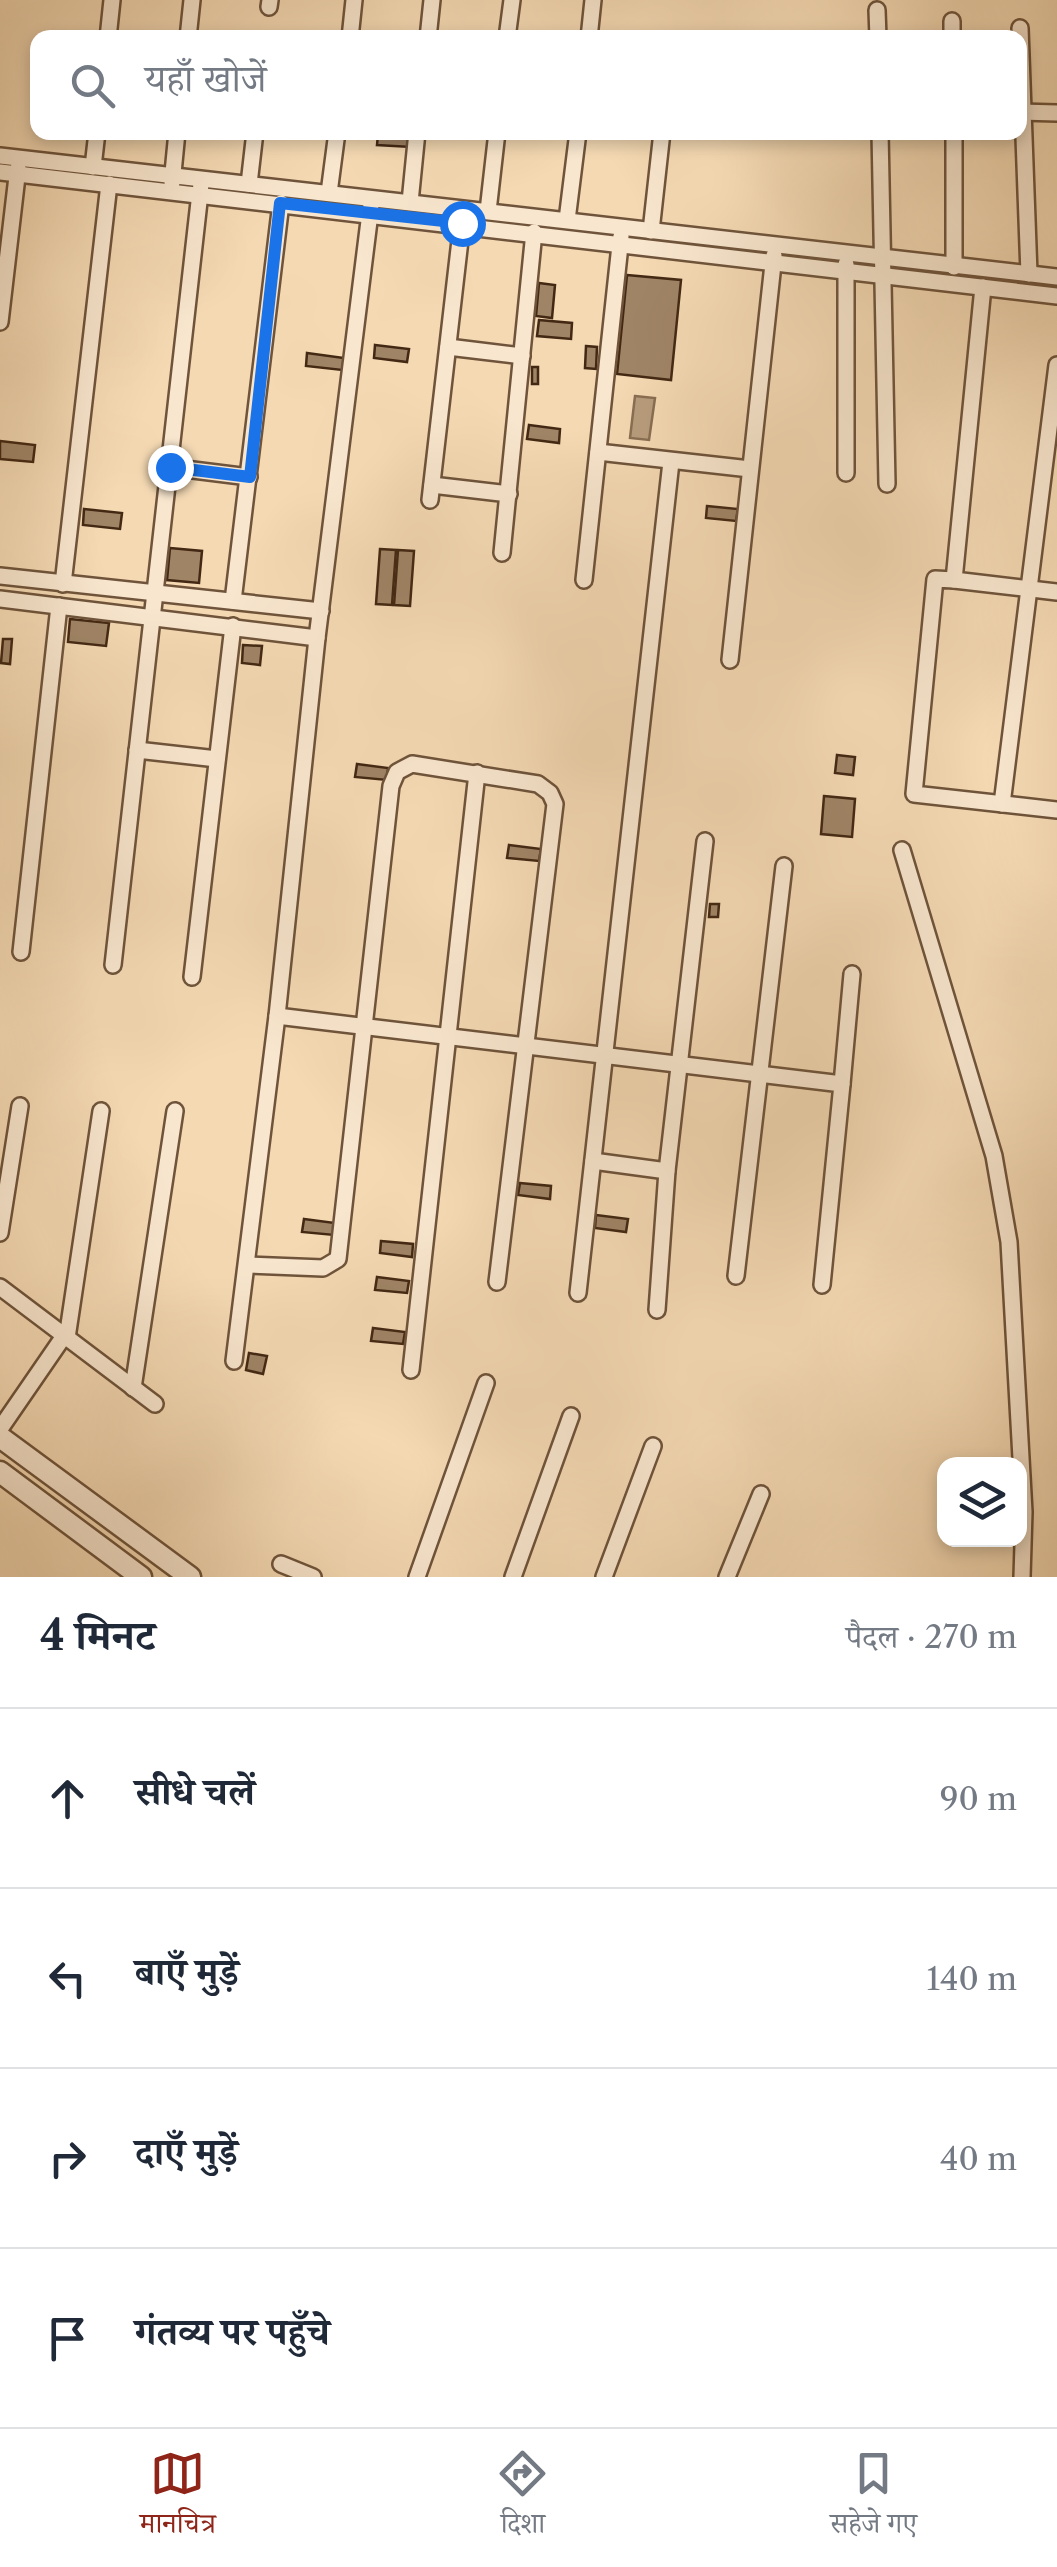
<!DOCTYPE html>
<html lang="hi">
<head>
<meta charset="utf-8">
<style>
	:root { --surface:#fff; --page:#f2f2f3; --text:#1f2937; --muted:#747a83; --line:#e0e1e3; --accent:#8f2418 }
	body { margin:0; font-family:"Libre Caslon Text","Noto Serif Devanagari",serif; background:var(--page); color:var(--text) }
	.controls { position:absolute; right:30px; bottom:30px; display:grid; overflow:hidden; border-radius:20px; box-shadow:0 5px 15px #0003 }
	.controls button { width:90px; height:90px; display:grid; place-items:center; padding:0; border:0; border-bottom:2px solid var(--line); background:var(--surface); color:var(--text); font:50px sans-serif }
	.stop { position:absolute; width:30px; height:30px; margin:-22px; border:8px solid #1a73e8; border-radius:50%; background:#fff }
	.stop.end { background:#1a73e8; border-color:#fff; box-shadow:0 2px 10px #0008 }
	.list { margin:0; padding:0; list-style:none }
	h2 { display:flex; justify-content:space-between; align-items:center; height:130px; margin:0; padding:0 40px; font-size:42px }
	h2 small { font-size:32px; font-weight:400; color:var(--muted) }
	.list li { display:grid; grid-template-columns:65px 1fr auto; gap:30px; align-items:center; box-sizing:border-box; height:180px; padding:0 40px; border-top:2px solid var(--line) }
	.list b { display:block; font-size:38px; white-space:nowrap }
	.list em { font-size:32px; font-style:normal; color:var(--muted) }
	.icon { flex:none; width:55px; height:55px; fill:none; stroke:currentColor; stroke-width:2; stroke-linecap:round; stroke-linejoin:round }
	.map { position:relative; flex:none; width:1057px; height:1577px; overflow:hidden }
	.search { position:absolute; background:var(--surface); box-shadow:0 5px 15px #0003; left:30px; right:30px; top:30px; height:110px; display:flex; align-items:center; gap:25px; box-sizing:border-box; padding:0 35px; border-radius:20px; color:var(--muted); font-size:38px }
	.sheet { height:850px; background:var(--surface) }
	nav { display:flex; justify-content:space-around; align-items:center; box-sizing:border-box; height:140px; border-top:2px solid var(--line); background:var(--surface); font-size:28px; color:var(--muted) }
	nav a { display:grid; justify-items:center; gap:5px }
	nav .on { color:var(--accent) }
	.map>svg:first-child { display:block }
	.water { fill:#b89d7d; stroke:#896e53; stroke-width:2.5 }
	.building { fill:#9f8466; stroke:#432813; stroke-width:2.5 }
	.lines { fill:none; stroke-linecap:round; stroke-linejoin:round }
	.minor-casing { stroke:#6f543b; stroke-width:20 }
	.tertiary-casing { stroke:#6f543b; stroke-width:25 }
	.minor { stroke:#f8e6ce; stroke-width:15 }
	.tertiary { stroke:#f8e6ce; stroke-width:20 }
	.route { stroke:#1a73e8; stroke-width:12 }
</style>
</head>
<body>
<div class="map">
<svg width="1057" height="1577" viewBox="0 0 1057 1577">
	<rect width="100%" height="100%" fill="#f4d9b3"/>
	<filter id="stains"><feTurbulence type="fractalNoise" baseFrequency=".002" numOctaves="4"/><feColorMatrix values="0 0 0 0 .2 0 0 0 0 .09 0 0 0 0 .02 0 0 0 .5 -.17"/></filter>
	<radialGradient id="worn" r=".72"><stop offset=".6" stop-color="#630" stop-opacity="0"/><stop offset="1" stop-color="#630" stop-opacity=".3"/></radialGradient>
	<path class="water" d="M 635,396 L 655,398 L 649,440 L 630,438 Z"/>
	<g class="building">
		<path d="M 378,134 L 411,136 L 411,147 L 377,145 Z"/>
		<path d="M 627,275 L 681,280 L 671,380 L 617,374 Z"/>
		<path d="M 539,283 L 555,285 L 552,318 L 536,316 Z"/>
		<path d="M 539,320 L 572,323 L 571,339 L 537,336 Z"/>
		<path d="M 375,345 L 409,349 L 407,362 L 374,358 Z"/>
		<path d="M 586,346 L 597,347 L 596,369 L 585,368 Z"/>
		<path d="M 307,353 L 344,358 L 342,370 L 306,366 Z"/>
		<rect x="532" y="367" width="6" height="17"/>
		<path d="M 529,425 L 560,429 L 559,443 L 527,439 Z"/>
		<path d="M 0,441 L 35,445 L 33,462 L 0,459 Z"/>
		<path d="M 707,506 L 738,509 L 736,521 L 706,518 Z"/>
		<path d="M 84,509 L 122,513 L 120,529 L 83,525 Z"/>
		<path d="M 170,548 L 202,551 L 199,583 L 167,580 Z"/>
		<path d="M 380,549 L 396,550 L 392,605 L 376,604 Z"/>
		<path d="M 398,550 L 414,551 L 410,606 L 394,605 Z"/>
		<path d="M 70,619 L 109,623 L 106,646 L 68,642 Z"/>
		<path d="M 3,639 L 12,639 L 10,664 L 1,663 Z"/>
		<path d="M 243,645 L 262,646 L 260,665 L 242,663 Z"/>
		<path d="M 837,755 L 855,757 L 853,775 L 835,773 Z"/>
		<path d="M 357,764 L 388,768 L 387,780 L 355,777 Z"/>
		<path d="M 824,796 L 855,799 L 852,837 L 821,834 Z"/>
		<path d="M 509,845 L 541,849 L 539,861 L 507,858 Z"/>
		<path d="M 710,904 L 719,904 L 718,917 L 709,917 Z"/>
		<path d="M 520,1183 L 551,1186 L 550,1199 L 518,1195 Z"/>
		<path d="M 596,1215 L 628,1219 L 626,1232 L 595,1228 Z"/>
		<path d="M 304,1219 L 335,1223 L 334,1235 L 302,1232 Z"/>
		<path d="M 381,1241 L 413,1244 L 412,1257 L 380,1253 Z"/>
		<path d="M 377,1277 L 409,1281 L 407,1293 L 375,1290 Z"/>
		<path d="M 373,1328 L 405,1332 L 403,1344 L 371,1341 Z"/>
		<path d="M 249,1353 L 267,1356 L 263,1374 L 246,1370 Z"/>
	</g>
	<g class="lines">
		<defs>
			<g id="minor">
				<path d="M 269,7 L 270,0"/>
				<path d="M 877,10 L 878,38"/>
				<path d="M 952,21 L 952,38"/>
				<path d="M 1020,28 L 1029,274"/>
				<path d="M 108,38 L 112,0"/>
				<path d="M 188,38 L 192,0"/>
				<path d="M 350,38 L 354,0"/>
				<path d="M 428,38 L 432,0"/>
				<path d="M 507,38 L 512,0"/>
				<path d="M 589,38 L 593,0"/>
				<path d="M 1020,112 L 1057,113"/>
				<path d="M 880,132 L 887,484"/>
				<path d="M 954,132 L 954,267"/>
				<path d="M 0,156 L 1057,277"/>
				<path d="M 93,167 L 97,132"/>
				<path d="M 0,172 L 1057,296"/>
				<path d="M 172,183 L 177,132"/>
				<path d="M 249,184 L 255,132"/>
				<path d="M 329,193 L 337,132"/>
				<path d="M 410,202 L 417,132"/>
				<path d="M 488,211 L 497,132"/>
				<path d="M 567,220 L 578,132"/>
				<path d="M 651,231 L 662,132"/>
				<path d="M 983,287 L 954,580 L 935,579 L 914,794 L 1057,810"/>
				<path d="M 0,322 L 18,168"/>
				<path d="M 448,347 L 522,356"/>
				<path d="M 598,452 L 750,469"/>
				<path d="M 169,467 L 249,477"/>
				<path d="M 846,473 L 846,264"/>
				<path d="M 432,485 L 509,494"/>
				<path d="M 430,500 L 462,223"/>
				<path d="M 502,553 L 534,232"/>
				<path d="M 0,576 L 321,611"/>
				<path d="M 584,580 L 621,236"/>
				<path d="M 954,580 L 1057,592"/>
				<path d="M 63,584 L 109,184"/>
				<path d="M 0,599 L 317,638"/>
				<path d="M 233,601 L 281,203"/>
				<path d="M 730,660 L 774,255"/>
				<path d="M 137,750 L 217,759"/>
				<path d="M 1002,804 L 1057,365"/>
				<path d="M 902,850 L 994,1156 L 1009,1242 L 1024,1512 L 1022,1577"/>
				<path d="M 21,952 L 59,606"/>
				<path d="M 113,965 L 201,184"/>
				<path d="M 192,977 L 233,626"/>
				<path d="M 277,1016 L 317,638 L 371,205"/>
				<path d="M 842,1084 L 852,974"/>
				<path d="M 593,1161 L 667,1171"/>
				<path d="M 0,1233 L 20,1106"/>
				<path d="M 247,1265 L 323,1268 L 338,1259 L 391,786 L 397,772 L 412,764 L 538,784 L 550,793 L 555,804 L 497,1282"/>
				<path d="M 736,1276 L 784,866"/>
				<path d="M 0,1287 L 155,1404"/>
				<path d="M 578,1293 L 671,462"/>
				<path d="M 657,1310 L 667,1171 L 705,841"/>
				<path d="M 67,1338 L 101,1111"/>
				<path d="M 234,1361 L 277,1016 L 842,1084 L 822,1285"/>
				<path d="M 411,1370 L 477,773"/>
				<path d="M 133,1388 L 175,1111"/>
				<path d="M 0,1429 L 64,1336"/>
				<path d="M 281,1564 L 313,1577"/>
				<path d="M 417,1577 L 486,1383"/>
				<path d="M 513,1577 L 571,1416"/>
				<path d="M 604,1577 L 653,1446"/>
				<path d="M 727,1577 L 761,1494"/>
			</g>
			<g id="tertiary">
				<path d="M 0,1437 L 190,1577"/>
				<path d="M 0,1472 L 141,1577"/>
			</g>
		</defs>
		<use href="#minor" class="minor-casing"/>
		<use href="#tertiary" class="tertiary-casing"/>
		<use href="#minor" class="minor"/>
		<use href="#tertiary" class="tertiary"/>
	</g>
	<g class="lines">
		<path class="route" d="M 170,467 L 250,477 L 280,203 L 462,223"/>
	</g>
	<rect width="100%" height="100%" filter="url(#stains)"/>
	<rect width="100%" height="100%" fill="url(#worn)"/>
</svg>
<div class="controls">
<button><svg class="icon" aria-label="layers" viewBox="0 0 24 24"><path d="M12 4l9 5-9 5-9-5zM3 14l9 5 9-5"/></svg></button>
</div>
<div class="stop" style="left:462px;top:223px"></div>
<div class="stop end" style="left:170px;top:467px"></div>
<div class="search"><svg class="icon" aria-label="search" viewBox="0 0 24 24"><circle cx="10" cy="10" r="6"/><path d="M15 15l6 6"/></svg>यहाँ खोजें</div>
</div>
<section class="sheet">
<h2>4 मिनट<small>पैदल · 270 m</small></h2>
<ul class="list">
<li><svg class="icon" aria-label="ahead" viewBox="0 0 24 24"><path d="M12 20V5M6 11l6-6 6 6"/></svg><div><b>सीधे चलें</b></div><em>90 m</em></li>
<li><svg class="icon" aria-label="left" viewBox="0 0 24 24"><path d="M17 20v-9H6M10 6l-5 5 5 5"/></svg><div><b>बाएँ मुड़ें</b></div><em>140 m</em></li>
<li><svg class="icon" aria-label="right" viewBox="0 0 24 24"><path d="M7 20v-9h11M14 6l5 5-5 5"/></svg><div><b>दाएँ मुड़ें</b></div><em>40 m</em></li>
<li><svg class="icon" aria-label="arrive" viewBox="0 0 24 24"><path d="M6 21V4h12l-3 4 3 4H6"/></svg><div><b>गंतव्य पर पहुँचे</b></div></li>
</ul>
</section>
<nav>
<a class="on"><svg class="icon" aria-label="map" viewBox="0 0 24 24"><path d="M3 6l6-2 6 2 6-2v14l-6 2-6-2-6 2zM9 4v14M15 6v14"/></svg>मानचित्र</a>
<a><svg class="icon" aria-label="directions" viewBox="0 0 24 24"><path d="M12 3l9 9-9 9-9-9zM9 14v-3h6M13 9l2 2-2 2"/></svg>दिशा</a>
<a><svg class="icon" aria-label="saved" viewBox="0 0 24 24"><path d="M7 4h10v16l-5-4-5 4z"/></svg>सहेजे गए</a>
</nav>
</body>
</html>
